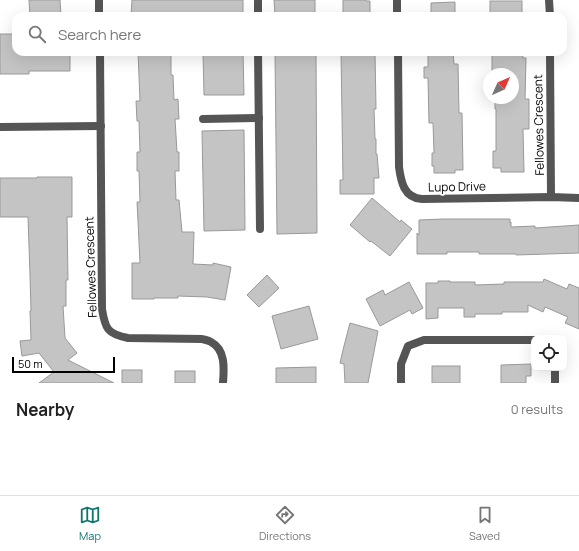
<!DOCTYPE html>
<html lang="en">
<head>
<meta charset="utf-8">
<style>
	:root { --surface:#fff; --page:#f6f6f6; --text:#222; --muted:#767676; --line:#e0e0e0; --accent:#0f766e }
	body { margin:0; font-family:Manrope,sans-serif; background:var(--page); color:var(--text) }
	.controls { position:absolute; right:12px; bottom:12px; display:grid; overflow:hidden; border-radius:8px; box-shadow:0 4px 16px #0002 }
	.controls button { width:36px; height:36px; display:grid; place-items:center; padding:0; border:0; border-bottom:1px solid var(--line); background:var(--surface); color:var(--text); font:20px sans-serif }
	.compass { position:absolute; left:483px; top:68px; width:36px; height:36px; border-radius:50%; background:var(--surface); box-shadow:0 4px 16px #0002; rotate:45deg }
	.scale { position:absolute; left:12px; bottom:10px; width:103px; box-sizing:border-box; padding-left:4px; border:2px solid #000; border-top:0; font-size:11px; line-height:14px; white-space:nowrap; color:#000; -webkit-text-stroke:3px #fff; paint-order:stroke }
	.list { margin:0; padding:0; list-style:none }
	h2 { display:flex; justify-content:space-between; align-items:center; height:52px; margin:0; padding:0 16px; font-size:17px }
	h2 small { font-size:13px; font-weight:400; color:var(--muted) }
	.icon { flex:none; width:22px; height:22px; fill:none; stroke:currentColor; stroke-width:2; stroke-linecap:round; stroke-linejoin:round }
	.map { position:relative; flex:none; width:579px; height:383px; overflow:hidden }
	.search { position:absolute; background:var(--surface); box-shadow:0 4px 16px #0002; left:12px; right:12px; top:12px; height:44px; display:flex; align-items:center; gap:10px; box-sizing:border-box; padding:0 14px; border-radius:12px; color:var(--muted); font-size:15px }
	.sheet { height:112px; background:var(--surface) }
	nav { display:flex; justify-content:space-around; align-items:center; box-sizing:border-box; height:56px; border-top:1px solid var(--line); background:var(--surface); font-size:11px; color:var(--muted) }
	nav a { display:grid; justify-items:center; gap:2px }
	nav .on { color:var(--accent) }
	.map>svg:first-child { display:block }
	.building { fill:#c4c4c4; stroke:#999 }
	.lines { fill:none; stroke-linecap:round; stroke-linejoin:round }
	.service { stroke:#555; stroke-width:8 }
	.minor { stroke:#555; stroke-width:8 }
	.labels { text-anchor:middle; stroke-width:3.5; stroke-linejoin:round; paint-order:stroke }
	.street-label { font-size:12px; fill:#000; stroke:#fff }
</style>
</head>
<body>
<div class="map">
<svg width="579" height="383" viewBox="0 0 579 383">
	<rect width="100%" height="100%" fill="#fff"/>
	<g class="building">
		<path d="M 29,0 L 60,0 L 61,16 L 30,16 Z"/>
		<path d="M 132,0 L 243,0 L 243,16 L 131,16 Z"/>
		<path d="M 274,0 L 315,0 L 315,16 L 275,16 Z"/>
		<path d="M 343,0 L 366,0 L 366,1 L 370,1 L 370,13 L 367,13 L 367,16 L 343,16 Z"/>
		<rect x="490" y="1" width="32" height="15"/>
		<path d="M 455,2 L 455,15 L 431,16 L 431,3 Z"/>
		<path d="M 0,34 L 16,34 L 16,52 L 70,52 L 70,71 L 29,71 L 29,74 L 0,74 Z"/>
		<path d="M 138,52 L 171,52 L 171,75 L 173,75 L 174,100 L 178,99 L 179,119 L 175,119 L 177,152 L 179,152 L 179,171 L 175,171 L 176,200 L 179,200 L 182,232 L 194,232 L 193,264 L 213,265 L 213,263 L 231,267 L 225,300 L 207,297 L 178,296 L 178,298 L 154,298 L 154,299 L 132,299 L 132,263 L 140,263 L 138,221 L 137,202 L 140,202 L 139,171 L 137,171 L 137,152 L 140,152 L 139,121 L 137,121 L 136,101 L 140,101 Z"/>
		<path d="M 203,52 L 243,52 L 244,95 L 204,95 Z"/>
		<path d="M 275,52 L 316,52 L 317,233 L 277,234 Z"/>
		<path d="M 341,52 L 375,52 L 376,109 L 374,109 L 375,139 L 376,139 L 376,154 L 377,154 L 379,178 L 374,178 L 374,194 L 340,194 L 340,180 L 343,180 Z"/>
		<path d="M 428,52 L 453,52 L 454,64 L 458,64 L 459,113 L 462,113 L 463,170 L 455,170 L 455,173 L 434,173 L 434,166 L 432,166 L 432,153 L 434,153 L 433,123 L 429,123 L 428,78 L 424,78 L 424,67 L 428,67 Z"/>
		<path d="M 492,52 L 522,52 L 523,58 L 526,58 L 525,99 L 529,99 L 529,129 L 523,129 L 524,172 L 501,172 L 501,168 L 493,168 L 493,151 L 496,151 L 496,109 L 495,109 L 495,98 L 513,98 L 513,74 L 492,74 Z"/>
		<path d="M 244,130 L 245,230 L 204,231 L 202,131 Z"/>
		<path d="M 37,177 L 72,177 L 72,217 L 67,217 L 68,280 L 66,280 L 66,306 L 63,306 L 65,338 L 77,353 L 68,360 L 114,383 L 39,383 L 54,372 L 39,353 L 22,356 L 20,341 L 31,340 L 30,311 L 31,311 L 30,275 L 28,217 L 0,217 L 0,178 L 37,178 Z"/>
		<path d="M 372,198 L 400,222 L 401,220 L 412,229 L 390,256 L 371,241 L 370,242 L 350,225 Z"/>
		<path d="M 443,219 L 510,219 L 510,223 L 511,222 L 511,227 L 535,226 L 535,228 L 579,225 L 579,253 L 516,255 L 516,254 L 479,254 L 479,252 L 447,252 L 447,254 L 417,254 L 417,233 L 419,235 L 419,220 Z"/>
		<path d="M 267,275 L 279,288 L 259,307 L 247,295 Z"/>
		<path d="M 544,279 L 567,289 L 569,284 L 579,288 L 579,329 L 565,323 L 568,317 L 545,307 L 543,312 L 528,305 L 528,312 L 502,312 L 502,314 L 475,314 L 475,317 L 464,317 L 464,308 L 438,308 L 438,318 L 426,319 L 426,283 L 438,283 L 438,281 L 450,281 L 450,282 L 475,282 L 475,285 L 504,284 L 504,282 L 543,282 Z"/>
		<path d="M 409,282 L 423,308 L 412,314 L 410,310 L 380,326 L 366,299 L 383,290 L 385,295 Z"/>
		<path d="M 309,306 L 318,339 L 281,349 L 272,316 Z"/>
		<path d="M 350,323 L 378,331 L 368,383 L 345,383 L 344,364 L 340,363 L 344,346 Z"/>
		<path d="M 531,364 L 531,376 L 526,376 L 526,383 L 501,383 L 501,365 Z"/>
		<rect x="432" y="366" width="28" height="17"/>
		<path d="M 316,367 L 316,383 L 276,383 L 276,368 Z"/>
		<rect x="122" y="370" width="20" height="13"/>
		<rect x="175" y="371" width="20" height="12"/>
	</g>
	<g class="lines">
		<g class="service">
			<path d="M 258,0 L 258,16"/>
			<path d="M 258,52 L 260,229"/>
			<path d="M 203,119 L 259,118"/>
		</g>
		<g class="minor">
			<path d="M 99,0 L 99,16"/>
			<path d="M 397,0 L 397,16"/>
			<path d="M 549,0 L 550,16"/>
			<path d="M 100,52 L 102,309 C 105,328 107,334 128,338 L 202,339 C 205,340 208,340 211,342 C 226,350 224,369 223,383"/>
			<path d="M 398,52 L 399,167 C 401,182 404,198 422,199 L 551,197 L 579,198"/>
			<path d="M 550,52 L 551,197"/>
			<path d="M 0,127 L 101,126"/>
			<path d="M 555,368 L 555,383"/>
			<path d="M 401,383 L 401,364 L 408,346 L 424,340 L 534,340"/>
		</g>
	</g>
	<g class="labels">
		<g class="street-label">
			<text transform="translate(539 125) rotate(-91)" y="4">Fellowes Crescent</text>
			<text transform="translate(457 187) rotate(-1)" y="4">Lupo Drive</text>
			<text transform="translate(91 267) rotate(-92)" y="4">Fellowes Crescent</text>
		</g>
	</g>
</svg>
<div class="controls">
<button><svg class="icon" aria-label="locate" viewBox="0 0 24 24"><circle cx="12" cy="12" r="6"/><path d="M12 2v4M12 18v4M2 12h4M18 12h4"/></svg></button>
</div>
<svg class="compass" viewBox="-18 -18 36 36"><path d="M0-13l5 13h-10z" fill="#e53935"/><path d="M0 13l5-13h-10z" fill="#767676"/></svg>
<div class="scale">50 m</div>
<div class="search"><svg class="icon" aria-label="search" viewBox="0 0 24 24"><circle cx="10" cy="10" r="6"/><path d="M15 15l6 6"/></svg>Search here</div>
</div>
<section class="sheet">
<h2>Nearby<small>0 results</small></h2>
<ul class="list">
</ul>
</section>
<nav>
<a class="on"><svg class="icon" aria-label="map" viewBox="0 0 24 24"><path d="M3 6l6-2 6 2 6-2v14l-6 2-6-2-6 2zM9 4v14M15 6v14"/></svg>Map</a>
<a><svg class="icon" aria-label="directions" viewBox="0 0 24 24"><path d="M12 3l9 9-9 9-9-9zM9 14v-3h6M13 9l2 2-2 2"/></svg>Directions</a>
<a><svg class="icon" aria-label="saved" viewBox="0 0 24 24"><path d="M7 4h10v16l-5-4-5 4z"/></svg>Saved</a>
</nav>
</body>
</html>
